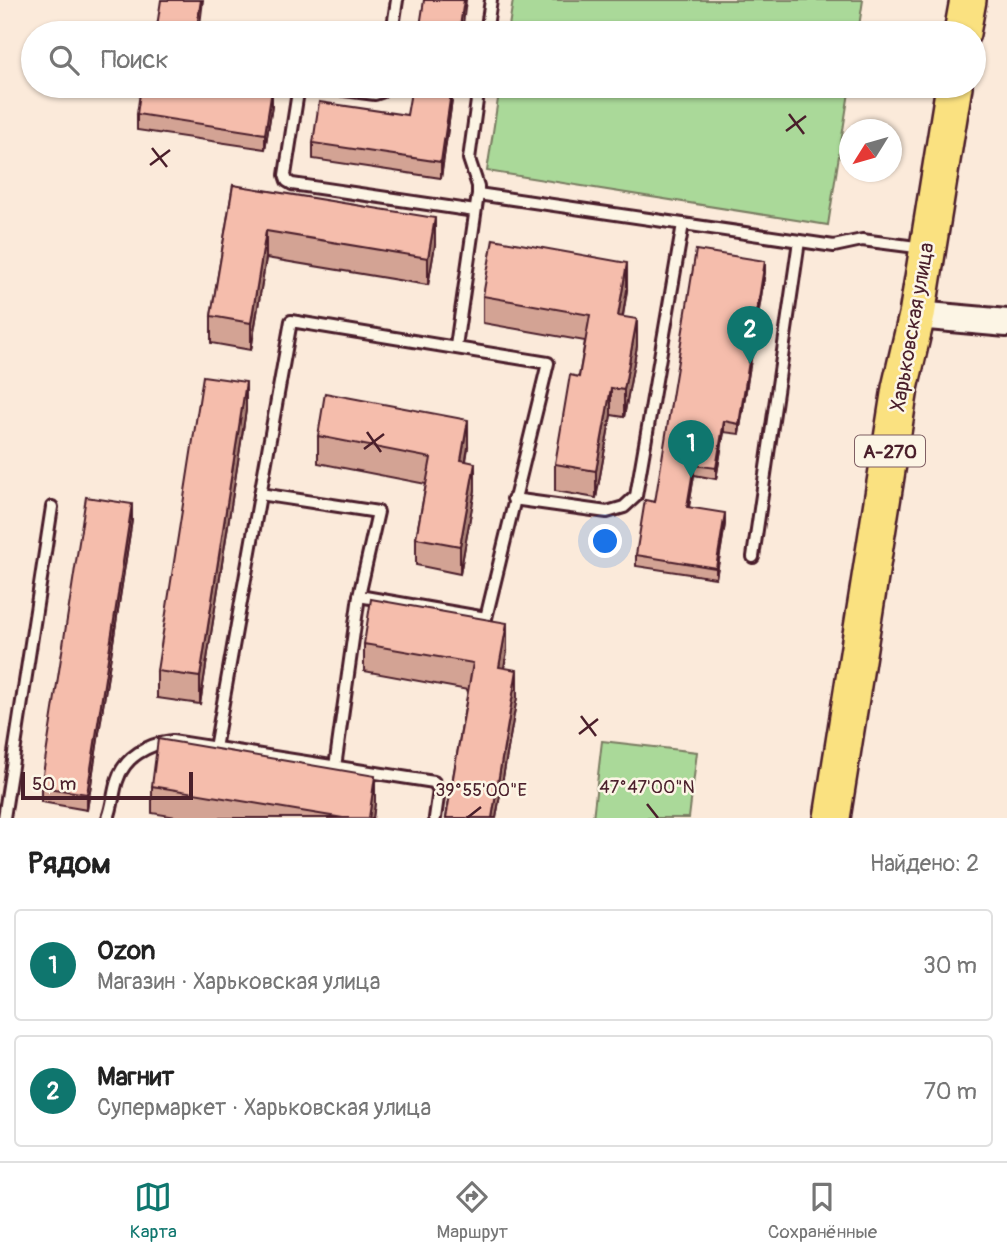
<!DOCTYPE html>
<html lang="ru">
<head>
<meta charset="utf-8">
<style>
	:root { --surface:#fff; --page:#f6f6f6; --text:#222; --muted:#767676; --line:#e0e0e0; --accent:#0f766e }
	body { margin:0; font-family:Pangolin,sans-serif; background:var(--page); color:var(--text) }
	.compass { position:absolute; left:839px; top:119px; width:63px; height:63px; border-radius:50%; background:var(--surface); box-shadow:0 2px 5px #0004; rotate:233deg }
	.scale { position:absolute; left:21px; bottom:18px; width:172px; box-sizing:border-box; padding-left:7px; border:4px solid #4a1f2b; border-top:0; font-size:19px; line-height:24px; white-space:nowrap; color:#4a1f2b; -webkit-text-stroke:5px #fcf5e5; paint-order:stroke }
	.you { position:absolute; left:606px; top:542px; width:24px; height:24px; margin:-18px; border:5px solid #fff; border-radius:50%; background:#1a73e8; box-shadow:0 0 0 10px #1a73e833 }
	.badge { display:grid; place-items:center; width:46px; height:46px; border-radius:50%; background:var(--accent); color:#fff; font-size:23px; font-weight:700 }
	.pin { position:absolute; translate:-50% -58px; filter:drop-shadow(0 2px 4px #0008) }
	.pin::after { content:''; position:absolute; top:37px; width:24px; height:21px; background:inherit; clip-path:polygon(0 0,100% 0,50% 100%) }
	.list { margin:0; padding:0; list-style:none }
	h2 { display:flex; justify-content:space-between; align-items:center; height:91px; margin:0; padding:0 28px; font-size:30px }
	h2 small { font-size:23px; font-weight:400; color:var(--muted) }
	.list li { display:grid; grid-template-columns:46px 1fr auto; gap:21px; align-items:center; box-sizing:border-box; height:112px; margin:0 14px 14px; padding:0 14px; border:2px solid var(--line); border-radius:7px }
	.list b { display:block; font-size:26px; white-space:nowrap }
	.list p { margin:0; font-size:23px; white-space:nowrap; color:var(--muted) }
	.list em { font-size:23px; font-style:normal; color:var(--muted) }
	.icon { flex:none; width:38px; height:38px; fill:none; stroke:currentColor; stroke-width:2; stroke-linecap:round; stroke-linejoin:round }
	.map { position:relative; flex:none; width:1007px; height:818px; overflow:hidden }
	.search { position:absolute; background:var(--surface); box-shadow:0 2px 5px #0004; left:21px; right:21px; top:21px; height:77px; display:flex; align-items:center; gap:18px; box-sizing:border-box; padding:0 24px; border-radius:38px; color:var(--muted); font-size:26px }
	.sheet { height:343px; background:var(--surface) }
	nav { display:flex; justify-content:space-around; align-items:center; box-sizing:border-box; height:98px; border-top:2px solid var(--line); background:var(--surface); font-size:19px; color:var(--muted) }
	nav a { display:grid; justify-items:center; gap:4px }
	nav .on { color:var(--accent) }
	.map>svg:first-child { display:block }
	.green { fill:#aad999; stroke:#7a7c62; stroke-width:2 }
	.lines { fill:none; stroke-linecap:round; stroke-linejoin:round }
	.service-casing { stroke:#4a1f2b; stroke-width:16 }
	.tertiary-casing { stroke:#4a1f2b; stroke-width:32 }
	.trunk-casing { stroke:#4a1f2b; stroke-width:40 }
	.service { stroke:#fcf5e5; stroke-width:10 }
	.tertiary { stroke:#fcf5e5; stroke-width:26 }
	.trunk { stroke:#fae180; stroke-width:35 }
	.wall { fill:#d3a394; stroke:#4a1f2b; stroke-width:2 }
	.shaded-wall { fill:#ac8478; stroke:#4a1f2b; stroke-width:2 }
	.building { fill:#f5bdac; stroke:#4a1f2b; stroke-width:2 }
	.ticks { fill:none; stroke:#4a1f2b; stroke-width:2.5 }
	.labels { text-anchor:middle; stroke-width:5; stroke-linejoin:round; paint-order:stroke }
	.shield { fill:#fcf5e5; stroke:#7f5f63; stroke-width:2 }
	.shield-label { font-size:19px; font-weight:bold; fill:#4a1f2b }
	.street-label { font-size:21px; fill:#4a1f2b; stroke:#fcf5e5 }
	.ticks-label { font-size:18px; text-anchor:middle; fill:#4a1f2b; stroke:#fcf5e5; stroke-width:5; stroke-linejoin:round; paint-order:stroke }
</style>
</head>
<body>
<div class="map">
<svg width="1007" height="818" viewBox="0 0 1007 818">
	<rect width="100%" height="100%" fill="#fbeada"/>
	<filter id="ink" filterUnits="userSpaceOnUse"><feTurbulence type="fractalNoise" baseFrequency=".0143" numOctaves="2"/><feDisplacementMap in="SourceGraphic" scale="14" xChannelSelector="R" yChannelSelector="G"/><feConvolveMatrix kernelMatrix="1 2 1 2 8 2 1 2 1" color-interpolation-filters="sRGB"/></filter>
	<g filter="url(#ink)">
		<g class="green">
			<path d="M 513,0 L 863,0 L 858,33 L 508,33 Z"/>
			<path d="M 500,86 L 850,86 L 828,225 L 487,171 Z"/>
			<path d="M 602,741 L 697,752 L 689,818 L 593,818 Z"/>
		</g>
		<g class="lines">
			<defs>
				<g id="service">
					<path d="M 392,33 L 397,0"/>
					<path d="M 486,33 L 491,0"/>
					<path d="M 304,86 L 298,92 L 285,175 L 287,181 L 292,184 L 475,211"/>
					<path d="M 314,86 L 375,94 L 381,92 L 385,86"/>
					<path d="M 478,194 L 834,246 L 862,240 L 924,248"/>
					<path d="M 456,346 L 478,194 L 478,186 L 469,159 L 479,86"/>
					<path d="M 260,494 L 378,512 L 359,596 L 335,767"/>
					<path d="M 513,499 L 607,512 L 624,507 L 636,496 L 683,224"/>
					<path d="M 753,557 L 799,241"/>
					<path d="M 215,748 L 291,321 L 548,363 L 486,618 L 359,596"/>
					<path d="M 4,818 L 52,507"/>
					<path d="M 108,818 C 113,806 113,793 117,781 C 124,757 148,744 172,741 L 434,782 L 439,790 L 435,818"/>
				</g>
				<path id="tertiary" d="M 917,315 L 1007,323"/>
				<g id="trunk">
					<path d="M 962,33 L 968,0"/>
					<path d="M 832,818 L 900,388 L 917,315 L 954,86"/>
				</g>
			</defs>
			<use href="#service" class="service-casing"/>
			<use href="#tertiary" class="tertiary-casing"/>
			<use href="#trunk" class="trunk-casing"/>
			<use href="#service" class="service"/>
			<use href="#tertiary" class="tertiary"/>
			<use href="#trunk" class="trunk"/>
		</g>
		<g class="wall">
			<path d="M 454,86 L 441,178 L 313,159 L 313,143 L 407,115 Z"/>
			<path d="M 272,106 L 265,149 L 137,130 L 137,114 Z"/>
			<path d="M 233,185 L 435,245 L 428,285 L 266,258 L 251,350 L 211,343 L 211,316 Z"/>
			<path d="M 765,272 L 739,434 L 724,432 L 716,479 L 694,475 L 689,507 L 725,524 L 716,578 L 636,566 L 636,555 L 655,502 Z"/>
			<path d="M 627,290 L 623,316 L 637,346 L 624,417 L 611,415 L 596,498 L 555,491 L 555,464 L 579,377 L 585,341 L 483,323 L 483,296 Z"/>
			<path d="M 246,410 L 200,704 L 157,698 L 157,671 Z"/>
			<path d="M 318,436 L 468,447 L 466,461 L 475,490 L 460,574 L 416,565 L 416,538 L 426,484 L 318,463 Z"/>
			<path d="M 132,520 L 87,810 L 41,802 L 41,787 Z"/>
			<path d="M 364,644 L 507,651 L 504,668 L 517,697 L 496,818 L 446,818 L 468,690 L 364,671 Z"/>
			<path d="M 152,786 L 375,803 L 373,818 L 182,818 L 152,813 Z"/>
		</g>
		<g class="shaded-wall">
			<path d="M 201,0 L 203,0 L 199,33 L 196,33 Z"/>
			<path d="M 464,0 L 466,0 L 462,33 L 459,33 Z"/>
			<path d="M 452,86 L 454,86 L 441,178 L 441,162 Z"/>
			<path d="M 272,90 L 272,106 L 265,149 L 265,134 Z"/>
			<path d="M 435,218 L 435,245 L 428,285 L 428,258 Z"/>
			<path d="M 266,231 L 266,258 L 251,350 L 251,323 Z"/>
			<path d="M 765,261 L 765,272 L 739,434 L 739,424 Z"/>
			<path d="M 627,263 L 627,290 L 618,343 L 618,316 Z"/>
			<path d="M 637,319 L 637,346 L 624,417 L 624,390 Z"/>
			<path d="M 246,382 L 246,410 L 200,704 L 200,677 Z"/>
			<path d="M 611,388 L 611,415 L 596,498 L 596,471 Z"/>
			<path d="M 468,420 L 468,447 L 461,487 L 461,460 Z"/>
			<path d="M 724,421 L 724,432 L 716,479 L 716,468 Z"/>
			<path d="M 475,463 L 475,490 L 460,574 L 460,546 Z"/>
			<path d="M 694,465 L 694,475 L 687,518 L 687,507 Z"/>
			<path d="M 132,504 L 132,520 L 87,810 L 87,794 Z"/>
			<path d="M 725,513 L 725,524 L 716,578 L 716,568 Z"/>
			<path d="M 507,623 L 507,651 L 499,694 L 499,667 Z"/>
			<path d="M 517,670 L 517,697 L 496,818 L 492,818 Z"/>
			<path d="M 375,776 L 375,803 L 373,818 L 369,818 Z"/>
		</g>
		<g class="building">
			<path d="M 161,0 L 201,0 L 196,33 L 156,33 Z"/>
			<path d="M 424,0 L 464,0 L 459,33 L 419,33 Z"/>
			<path d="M 141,86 L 241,86 L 272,90 L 265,134 L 137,114 Z"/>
			<path d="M 412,86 L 452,86 L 441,162 L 313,143 L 319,102 L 407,115 Z"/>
			<path d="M 233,185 L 435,218 L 428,258 L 266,231 L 251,323 L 211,316 Z"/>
			<path d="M 493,239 L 627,263 L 618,316 L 637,319 L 624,390 L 611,388 L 596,471 L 555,464 L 570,375 L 579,377 L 590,315 L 483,296 Z"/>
			<path d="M 696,250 L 765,261 L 739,424 L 724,421 L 716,468 L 694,465 L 687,507 L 725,513 L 716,568 L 636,555 L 645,500 L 655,502 Z"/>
			<path d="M 203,376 L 246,382 L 200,677 L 157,671 Z"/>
			<path d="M 325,393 L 468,420 L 461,460 L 475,463 L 460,546 L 416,538 L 431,458 L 318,436 Z"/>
			<path d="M 86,497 L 132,504 L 87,794 L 41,787 Z"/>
			<path d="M 371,599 L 507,623 L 499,667 L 517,670 L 492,818 L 446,818 L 473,663 L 364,644 Z"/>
			<path d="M 158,739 L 375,776 L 369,818 L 343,818 L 152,786 Z"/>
		</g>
	</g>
	<path class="ticks" d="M 789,114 L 804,134M 786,131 L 806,116M 152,148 L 167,167M 150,165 L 170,150M 367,432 L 381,452M 364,449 L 384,434M 581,716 L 596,736M 579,734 L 598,719M 647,804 L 658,818M 467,818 L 481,807"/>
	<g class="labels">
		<rect class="shield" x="855" y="435.5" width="70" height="31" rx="5"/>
		<g class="shield-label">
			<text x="890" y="458">А-270</text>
		</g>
		<g class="street-label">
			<text transform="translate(912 327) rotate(-80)" y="7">Харьковская улица</text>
		</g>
	</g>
	<g class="ticks-label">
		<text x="647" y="793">47°47'00"N</text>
		<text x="481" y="796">39°55'00"E</text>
	</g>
</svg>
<svg class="compass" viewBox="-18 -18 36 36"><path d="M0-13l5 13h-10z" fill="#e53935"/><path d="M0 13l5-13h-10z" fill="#767676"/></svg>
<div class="scale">50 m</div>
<div class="you"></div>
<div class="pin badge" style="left:691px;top:478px">1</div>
<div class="pin badge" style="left:750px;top:364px">2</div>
<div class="search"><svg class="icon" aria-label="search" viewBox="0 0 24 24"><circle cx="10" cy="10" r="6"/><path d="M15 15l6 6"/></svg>Поиск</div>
</div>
<section class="sheet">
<h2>Рядом<small>Найдено: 2</small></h2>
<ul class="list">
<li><span class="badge">1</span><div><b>Ozon</b><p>Магазин · Харьковская улица</p></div><em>30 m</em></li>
<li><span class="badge">2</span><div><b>Магнит</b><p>Супермаркет · Харьковская улица</p></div><em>70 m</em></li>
</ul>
</section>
<nav>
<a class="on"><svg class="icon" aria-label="map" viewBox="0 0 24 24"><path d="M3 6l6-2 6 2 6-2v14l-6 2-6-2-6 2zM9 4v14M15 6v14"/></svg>Карта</a>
<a><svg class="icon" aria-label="directions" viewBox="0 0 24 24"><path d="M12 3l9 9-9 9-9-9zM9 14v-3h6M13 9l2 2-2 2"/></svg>Маршрут</a>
<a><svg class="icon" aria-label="saved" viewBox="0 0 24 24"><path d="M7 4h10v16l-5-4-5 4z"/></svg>Сохранённые</a>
</nav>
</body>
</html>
